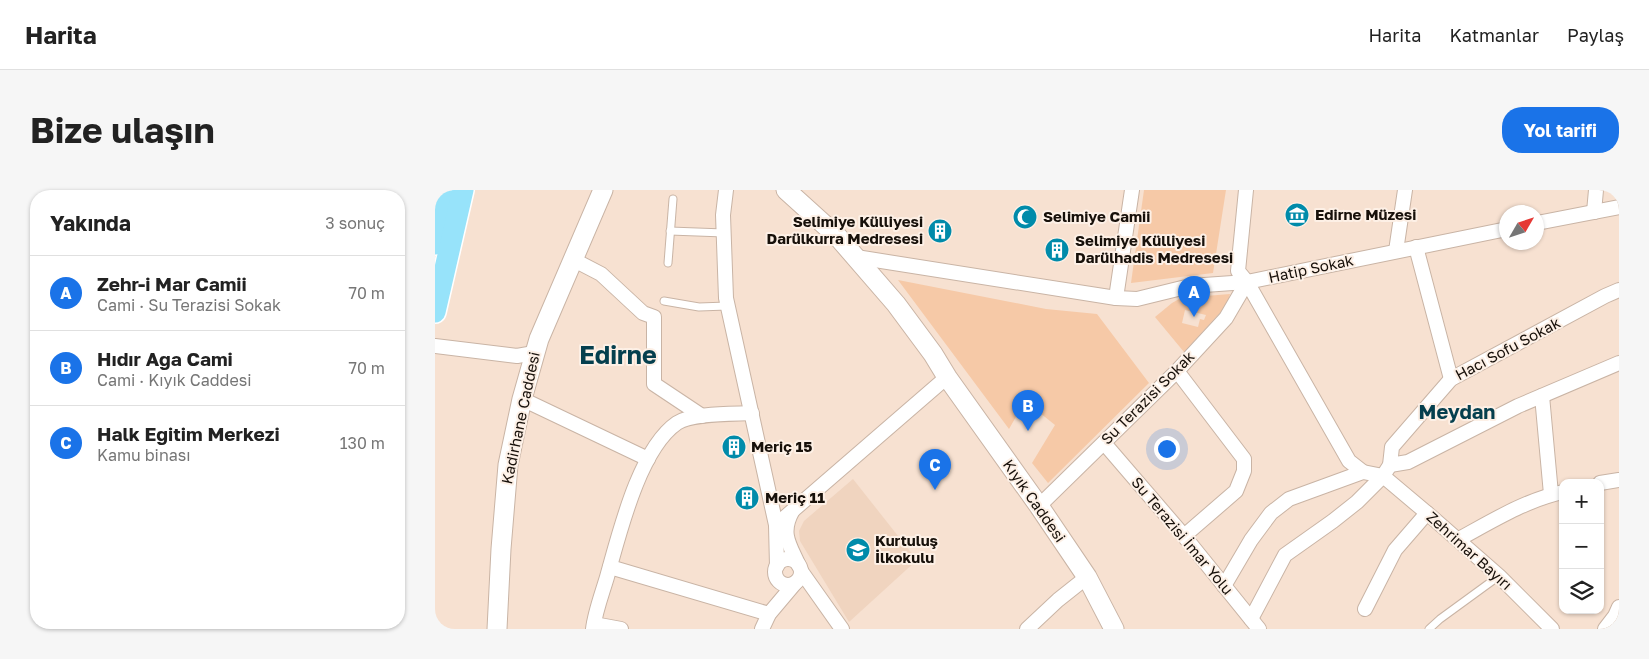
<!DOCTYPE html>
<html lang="tr">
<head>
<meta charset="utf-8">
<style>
	:root { --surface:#fff; --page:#f6f6f6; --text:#222; --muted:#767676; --line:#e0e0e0; --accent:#1a73e8 }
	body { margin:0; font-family:"Golos Text",sans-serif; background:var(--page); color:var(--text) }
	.controls { position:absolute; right:15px; bottom:15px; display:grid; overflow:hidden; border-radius:10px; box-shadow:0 1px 4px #0004 }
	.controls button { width:45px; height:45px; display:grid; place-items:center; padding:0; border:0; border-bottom:1px solid var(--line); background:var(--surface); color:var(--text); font:25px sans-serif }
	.compass { position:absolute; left:1064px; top:15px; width:45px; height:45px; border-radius:50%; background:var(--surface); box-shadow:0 1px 4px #0004; rotate:51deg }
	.you { position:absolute; left:731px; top:258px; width:18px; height:18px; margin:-12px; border:4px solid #fff; border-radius:50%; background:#1a73e8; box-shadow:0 0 0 8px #1a73e833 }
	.badge { display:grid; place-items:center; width:32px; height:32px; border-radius:50%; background:var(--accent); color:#fff; font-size:16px; font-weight:700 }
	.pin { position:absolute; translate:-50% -41px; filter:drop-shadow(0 1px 2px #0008) }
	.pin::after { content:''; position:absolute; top:26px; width:18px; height:15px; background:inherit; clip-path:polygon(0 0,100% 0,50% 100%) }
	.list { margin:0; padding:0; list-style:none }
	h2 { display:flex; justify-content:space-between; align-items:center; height:65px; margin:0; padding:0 20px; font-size:21px }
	h2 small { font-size:16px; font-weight:400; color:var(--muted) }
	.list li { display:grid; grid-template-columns:32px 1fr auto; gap:15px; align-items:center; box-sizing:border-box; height:75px; padding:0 20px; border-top:1px solid var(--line) }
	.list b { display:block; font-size:19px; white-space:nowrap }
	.list p { margin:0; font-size:16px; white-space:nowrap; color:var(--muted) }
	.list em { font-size:16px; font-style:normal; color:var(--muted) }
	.icon { flex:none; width:28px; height:28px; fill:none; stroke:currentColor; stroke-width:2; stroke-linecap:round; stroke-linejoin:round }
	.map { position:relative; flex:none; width:1184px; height:439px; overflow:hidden; border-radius:20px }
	header { display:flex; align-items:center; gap:30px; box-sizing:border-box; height:70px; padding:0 25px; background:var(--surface); border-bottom:1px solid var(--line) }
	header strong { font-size:24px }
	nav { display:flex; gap:28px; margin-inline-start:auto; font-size:18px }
	.intro { display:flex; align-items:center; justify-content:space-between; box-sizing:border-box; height:120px; padding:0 30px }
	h1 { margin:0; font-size:35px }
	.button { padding:12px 22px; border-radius:20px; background:var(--accent); color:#fff; font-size:18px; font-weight:700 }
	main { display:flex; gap:30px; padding:0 30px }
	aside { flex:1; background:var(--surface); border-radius:20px; box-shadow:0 1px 4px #0004 }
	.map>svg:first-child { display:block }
	.built { fill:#f0d4bf }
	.green { fill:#f6c9a7; fill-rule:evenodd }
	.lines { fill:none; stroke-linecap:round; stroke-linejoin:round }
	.lane-casing { stroke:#c9b4a5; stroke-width:9 }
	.street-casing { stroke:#c9b4a5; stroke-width:16 }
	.secondary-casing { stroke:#c9b4a5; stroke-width:21 }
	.primary-casing { stroke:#fff; stroke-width:24 }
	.lane { stroke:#fff; stroke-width:7 }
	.street { stroke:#fff; stroke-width:14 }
	.secondary { stroke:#fff; stroke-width:19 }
	.primary { stroke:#97e3fa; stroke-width:21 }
	.labels { text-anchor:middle; stroke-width:4; stroke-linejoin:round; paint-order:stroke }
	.poi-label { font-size:15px; font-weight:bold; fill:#17100a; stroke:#fdf0e6; text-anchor:start }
	.street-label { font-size:15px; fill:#17100a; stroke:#fdf0e6 }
	.district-label { font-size:20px; font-weight:bold; fill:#053f4e; stroke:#fdf0e6 }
	.town-label { font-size:25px; font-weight:bold; fill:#053f4e; stroke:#fdf0e6 }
</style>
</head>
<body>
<header>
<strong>Harita</strong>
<nav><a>Harita</a><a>Katmanlar</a><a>Paylaş</a></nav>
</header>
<div class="intro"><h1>Bize ulaşın</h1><a class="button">Yol tarifi</a></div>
<main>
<aside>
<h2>Yakında<small>3 sonuç</small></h2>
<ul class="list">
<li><span class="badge">A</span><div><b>Zehr-i Mar Camii</b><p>Cami · Su Terazisi Sokak</p></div><em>70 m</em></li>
<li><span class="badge">B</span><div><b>Hıdır Ağa Cami</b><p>Cami · Kıyık Caddesi</p></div><em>70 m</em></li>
<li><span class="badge">C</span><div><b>Halk Eğitim Merkezi</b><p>Kamu binası</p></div><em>130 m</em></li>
</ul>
</aside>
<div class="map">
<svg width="1184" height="439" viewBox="0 0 1184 439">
	<rect width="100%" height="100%" fill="#f7e1d1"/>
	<path class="built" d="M 418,289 L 482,370 L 414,432 L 365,351 L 364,341 L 369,331 Z"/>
	<g class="green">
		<path d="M 709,0 L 791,0 L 778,83 L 696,93 Z"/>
		<path d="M 463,90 L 611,119 L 662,124 L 714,193 L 613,293 L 597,273 L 620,235 L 590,211 L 574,239 Z"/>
		<path d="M 795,104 L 792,115 L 749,162 L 720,127 L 737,113 L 746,108 ZM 750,120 L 771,125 L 769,130 L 765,129 L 763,137 L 747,133 Z"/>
	</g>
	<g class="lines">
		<defs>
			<g id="lane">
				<path d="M 235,41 L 289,43"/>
				<path d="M 233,73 L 238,9"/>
				<path d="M 229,111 L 264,117 L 292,116"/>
				<path d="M 994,439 L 1005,429 L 1064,386"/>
			</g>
			<g id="street">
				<path d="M 291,0 L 288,25 L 291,108 L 341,335 L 342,376"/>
				<path d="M 811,0 L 803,81 L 812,92 L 914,271 L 928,282"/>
				<path d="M 1159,22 L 1161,0"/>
				<path d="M 1102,33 L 1184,17"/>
				<path d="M 981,57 L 1016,189"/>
				<path d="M 961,61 L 970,0"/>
				<path d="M 421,67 L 681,108 L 702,109 L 755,96 L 812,92 L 1072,39"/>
				<path d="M 139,70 L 166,84 L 208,123 L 219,127 L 219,194 L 267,226"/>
				<path d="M 681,108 L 697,0"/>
				<path d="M 0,156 L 82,166 L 99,163"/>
				<path d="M 742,181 L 809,269 L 809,281 L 801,301 L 749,346"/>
				<path d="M 1107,206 L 1116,304"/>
				<path d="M 87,209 L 213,269"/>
				<path d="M 669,253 L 749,346 L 824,439"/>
				<path d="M 955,275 L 973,272 L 1083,216 L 1184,173"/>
				<path d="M 1165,293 L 1184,290"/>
				<path d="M 604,316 L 742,181 L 791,128 L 812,92"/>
				<path d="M 357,322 C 345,344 355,355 364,376"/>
				<path d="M 341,335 L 512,187"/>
				<path d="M 1024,349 C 1057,331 1091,310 1128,302"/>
				<circle cx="353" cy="382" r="13"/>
				<path d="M 175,377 L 334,424"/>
				<path d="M 366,381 L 407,439"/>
				<path d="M 789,396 L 816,350 L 836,323 L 854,309 L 928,282 L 948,286 L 992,323 L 1064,386 L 1117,439"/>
				<path d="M 930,419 L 960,360 L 992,323"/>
				<path d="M 816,429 L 850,365 L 898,331 L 922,312 L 948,286 L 955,275 L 957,257 L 1016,189 L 1170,106 L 1184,100"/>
				<path d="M 159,434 L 186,439"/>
				<path d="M 158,439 C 160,422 167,404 172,387 C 184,345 204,259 242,233 C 256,223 298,224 317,223"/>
				<path d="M 327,439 L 334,424 L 361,392"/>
				<path d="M 592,439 L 623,410 L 652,387"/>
				<path d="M 1170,439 L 1180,426 L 1184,417"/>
			</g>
			<g id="secondary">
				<path d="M 351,0 L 403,47 L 461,114 L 498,164 L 512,187 L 604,316 L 652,387 L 679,439"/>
				<path d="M 62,439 L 66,359 L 73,275 L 87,209 L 104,149 L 168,0"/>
			</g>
			<g id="primary">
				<path d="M 0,54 L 13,0"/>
				<path d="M 0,122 L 28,0"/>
			</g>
		</defs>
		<use href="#lane" class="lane-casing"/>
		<use href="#street" class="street-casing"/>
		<use href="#secondary" class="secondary-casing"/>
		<use href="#primary" class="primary-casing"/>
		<use href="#lane" class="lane"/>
		<use href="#street" class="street"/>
		<use href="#secondary" class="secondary"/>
		<use href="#primary" class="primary"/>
	</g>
	<defs>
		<symbol id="museum-disc" viewBox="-11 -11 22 22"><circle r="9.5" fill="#008baa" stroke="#fdf0e6"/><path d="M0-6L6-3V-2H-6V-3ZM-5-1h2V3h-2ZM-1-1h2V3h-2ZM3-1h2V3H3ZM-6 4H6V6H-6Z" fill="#fff"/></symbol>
		<symbol id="mosque-disc" viewBox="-11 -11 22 22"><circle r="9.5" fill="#008baa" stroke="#fdf0e6"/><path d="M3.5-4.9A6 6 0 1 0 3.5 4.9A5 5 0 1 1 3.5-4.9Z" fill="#fff"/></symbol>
		<symbol id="building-disc" viewBox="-11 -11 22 22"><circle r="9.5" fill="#008baa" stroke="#fdf0e6"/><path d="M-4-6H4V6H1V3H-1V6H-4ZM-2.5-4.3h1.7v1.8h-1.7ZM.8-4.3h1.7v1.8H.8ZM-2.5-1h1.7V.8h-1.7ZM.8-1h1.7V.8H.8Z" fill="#fff"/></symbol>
		<symbol id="school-disc" viewBox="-11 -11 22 22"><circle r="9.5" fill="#008baa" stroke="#fdf0e6"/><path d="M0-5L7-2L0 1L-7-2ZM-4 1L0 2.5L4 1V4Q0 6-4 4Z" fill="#fff"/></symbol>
	</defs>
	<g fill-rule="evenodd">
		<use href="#museum-disc" x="848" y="11" width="28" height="28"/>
		<use href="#mosque-disc" x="576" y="13" width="28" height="28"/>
		<use href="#building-disc" x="491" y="27" width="28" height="28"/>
		<use href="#building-disc" x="608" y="46" width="28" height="28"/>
		<use href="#building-disc" x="285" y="243" width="28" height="28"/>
		<use href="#building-disc" x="298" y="294" width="28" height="28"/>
		<use href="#school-disc" x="409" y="346" width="28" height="28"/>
	</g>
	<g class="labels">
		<g class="poi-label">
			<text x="880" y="30">Edirne Müzesi</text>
			<text x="608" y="32">Selimiye Camii</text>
			<text x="488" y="37" text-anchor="end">Selimiye Külliyesi<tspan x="488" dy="17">Darülkurra Medresesi</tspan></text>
			<text x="640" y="56">Selimiye Külliyesi<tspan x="640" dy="17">Darülhadis Medresesi</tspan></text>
			<text x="316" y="262">Meriç 15</text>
			<text x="330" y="313">Meriç 11</text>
			<text x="440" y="356">Kurtuluş<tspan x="440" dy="17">İlkokulu</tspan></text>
		</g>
		<g class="street-label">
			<text transform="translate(876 79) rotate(-12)" y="5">Hatip Sokak</text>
			<text transform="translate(1073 159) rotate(-28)" y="5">Hacı Sofu Sokak</text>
			<text transform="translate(713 208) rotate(-45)" y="5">Su Terazisi Sokak</text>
			<text transform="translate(86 228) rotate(-78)" y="5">Kadirhane Caddesi</text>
			<text transform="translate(599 311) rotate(55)" y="5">Kıyık Caddesi</text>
			<text transform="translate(747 346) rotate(50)" y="5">Su Terazisi İmar Yolu</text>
			<text transform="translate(1034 361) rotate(42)" y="5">Zehrimar Bayırı</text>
		</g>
		<g class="district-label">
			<text x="1022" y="229">Meydan</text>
		</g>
		<g class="town-label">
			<text x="183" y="174">Edirne</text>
		</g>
	</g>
</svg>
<div class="controls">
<button>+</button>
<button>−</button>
<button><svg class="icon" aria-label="layers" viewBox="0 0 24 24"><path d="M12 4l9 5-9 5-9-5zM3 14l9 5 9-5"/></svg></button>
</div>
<svg class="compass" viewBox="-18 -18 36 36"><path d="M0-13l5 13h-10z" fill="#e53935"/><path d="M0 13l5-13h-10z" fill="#767676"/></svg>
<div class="you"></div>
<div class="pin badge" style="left:759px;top:127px">A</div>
<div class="pin badge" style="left:593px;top:241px">B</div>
<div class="pin badge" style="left:500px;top:300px">C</div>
</div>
</main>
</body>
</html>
